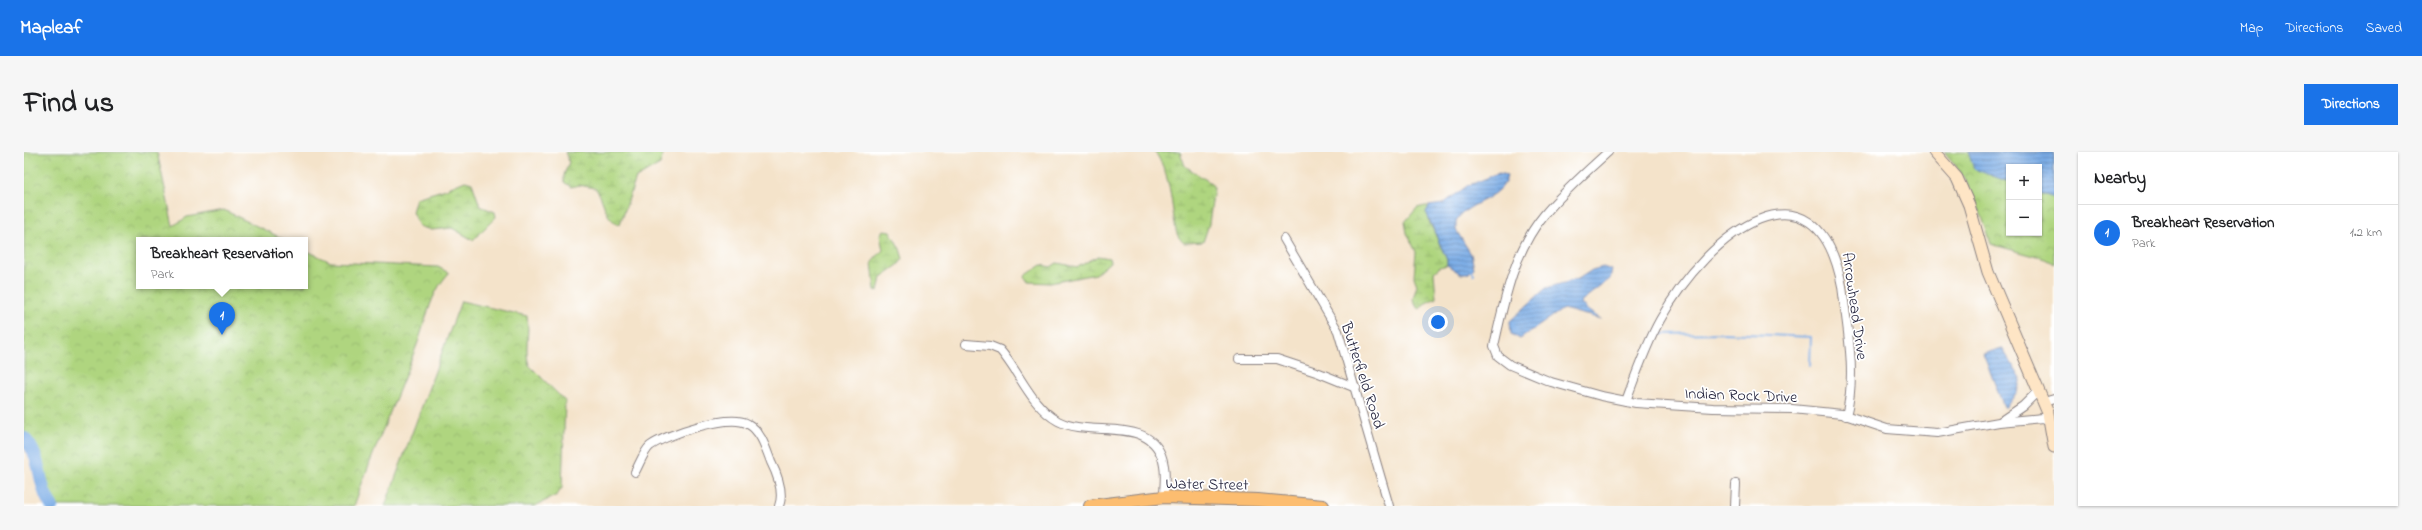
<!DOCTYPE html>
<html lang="en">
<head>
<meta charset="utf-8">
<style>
	:root { --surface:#fff; --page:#f6f6f6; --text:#202124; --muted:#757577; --line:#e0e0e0; --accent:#1a73e8 }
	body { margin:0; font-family:"Indie Flower",sans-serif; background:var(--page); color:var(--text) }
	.controls { position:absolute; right:12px; top:12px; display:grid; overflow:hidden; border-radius:0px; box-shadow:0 1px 3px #0004 }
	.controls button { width:36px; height:36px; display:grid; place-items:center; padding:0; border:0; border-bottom:1px solid var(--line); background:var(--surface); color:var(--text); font:20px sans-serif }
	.you { position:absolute; left:1414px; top:170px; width:14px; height:14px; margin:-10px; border:3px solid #fff; border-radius:50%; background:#1a73e8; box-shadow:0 0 0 6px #1a73e833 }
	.badge { display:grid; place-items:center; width:26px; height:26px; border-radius:50%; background:var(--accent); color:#fff; font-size:13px; font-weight:700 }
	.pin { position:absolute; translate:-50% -33px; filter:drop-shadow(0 1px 2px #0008) }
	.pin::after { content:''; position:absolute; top:21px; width:14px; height:12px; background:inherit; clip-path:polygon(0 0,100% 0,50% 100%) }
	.popup { position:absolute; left:112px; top:85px; width:172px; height:52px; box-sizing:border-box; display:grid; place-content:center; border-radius:0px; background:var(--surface); filter:drop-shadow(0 1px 3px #0005); font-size:13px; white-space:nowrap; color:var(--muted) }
	.popup b { font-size:15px; color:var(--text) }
	.popup::after { content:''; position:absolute; left:50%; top:100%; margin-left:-8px; border:8px solid transparent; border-top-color:var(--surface) }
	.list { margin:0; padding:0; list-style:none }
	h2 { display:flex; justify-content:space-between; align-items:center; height:52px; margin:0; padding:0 16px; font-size:17px }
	h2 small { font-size:13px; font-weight:400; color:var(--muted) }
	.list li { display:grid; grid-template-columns:26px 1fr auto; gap:12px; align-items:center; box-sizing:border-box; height:56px; padding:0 16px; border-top:1px solid var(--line) }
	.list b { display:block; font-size:15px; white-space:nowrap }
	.list p { margin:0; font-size:13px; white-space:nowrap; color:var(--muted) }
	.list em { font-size:13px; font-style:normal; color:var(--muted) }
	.map { position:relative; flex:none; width:2030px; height:354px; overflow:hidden; border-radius:0px }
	header { display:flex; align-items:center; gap:24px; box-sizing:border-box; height:56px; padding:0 20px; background:var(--accent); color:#fff }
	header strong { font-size:19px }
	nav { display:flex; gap:22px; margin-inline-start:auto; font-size:14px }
	.intro { display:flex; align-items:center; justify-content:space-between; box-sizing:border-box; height:96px; padding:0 24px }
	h1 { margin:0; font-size:28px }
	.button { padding:10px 18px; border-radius:0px; background:var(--accent); color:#fff; font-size:14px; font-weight:700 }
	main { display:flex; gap:24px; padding:0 24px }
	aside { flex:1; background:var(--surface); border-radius:0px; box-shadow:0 1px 3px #0004 }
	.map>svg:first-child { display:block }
	.wetland { fill:url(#wetland-marsh); stroke:#687c5d }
	.park { fill:url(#park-crowns); stroke:#687c5d; fill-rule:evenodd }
	.water { fill:url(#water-rules); stroke:#4e6690 }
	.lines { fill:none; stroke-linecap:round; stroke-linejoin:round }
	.stream { stroke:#79abe5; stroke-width:2 }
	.river { stroke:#79abe5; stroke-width:13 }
	.street-casing { stroke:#8b8282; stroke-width:10 }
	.secondary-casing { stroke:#8b8282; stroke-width:13 }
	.primary-casing { stroke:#8b8282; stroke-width:14 }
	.street { stroke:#fff; stroke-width:8 }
	.secondary { stroke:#fee5c5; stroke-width:11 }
	.primary { stroke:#fcbd6f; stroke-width:12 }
	.labels { text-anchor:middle; stroke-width:3.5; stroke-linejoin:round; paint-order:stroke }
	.street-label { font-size:16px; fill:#22223b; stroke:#fff }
</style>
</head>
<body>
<header>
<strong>Mapleaf</strong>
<nav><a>Map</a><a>Directions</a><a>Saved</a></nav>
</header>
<div class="intro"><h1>Find us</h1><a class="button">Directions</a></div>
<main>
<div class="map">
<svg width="2030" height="354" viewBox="0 0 2030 354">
	<defs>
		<pattern id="wetland-marsh" width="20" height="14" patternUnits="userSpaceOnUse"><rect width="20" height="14" fill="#afd57f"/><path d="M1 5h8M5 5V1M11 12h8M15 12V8" fill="none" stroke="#96b76f"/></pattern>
		<pattern id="park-crowns" width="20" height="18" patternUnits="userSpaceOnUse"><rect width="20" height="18" fill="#afd57f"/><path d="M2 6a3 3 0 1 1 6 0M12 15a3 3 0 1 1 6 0" fill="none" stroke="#96b76f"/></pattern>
		<pattern id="water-rules" width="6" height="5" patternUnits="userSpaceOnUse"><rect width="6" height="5" fill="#79abe5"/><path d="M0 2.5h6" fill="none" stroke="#638bbb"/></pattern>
	</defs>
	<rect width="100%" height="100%" fill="#fff"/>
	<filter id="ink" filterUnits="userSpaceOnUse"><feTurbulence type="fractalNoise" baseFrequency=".025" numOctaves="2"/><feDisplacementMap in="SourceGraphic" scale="8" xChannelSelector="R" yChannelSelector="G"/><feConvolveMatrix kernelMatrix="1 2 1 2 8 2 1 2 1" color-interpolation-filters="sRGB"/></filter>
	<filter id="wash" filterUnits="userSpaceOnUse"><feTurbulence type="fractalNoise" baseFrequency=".012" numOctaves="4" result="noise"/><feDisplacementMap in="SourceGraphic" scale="16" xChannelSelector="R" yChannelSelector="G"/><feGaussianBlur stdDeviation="0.9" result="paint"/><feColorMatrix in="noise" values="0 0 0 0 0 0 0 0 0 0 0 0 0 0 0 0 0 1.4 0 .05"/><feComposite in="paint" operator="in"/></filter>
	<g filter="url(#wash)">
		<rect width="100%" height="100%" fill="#f4e3ca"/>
		<g class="wetland">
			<path d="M 541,0 L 640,0 L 636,12 L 612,26 L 596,72 C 580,69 581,47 571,36 L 555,33 L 547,35 L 540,30 L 540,23 L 545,10 Z"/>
			<path d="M 1131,0 L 1156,0 L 1161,14 L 1187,31 L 1190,36 L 1185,72 L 1179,90 L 1160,91 C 1157,89 1152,82 1152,78 C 1147,52 1147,23 1131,0 Z"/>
			<path d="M 441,29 L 448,31 L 456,54 L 471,60 L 472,65 L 449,88 L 428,76 L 407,78 L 395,74 L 388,60 L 392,46 L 422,37 Z"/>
			<path d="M 1401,54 L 1405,54 L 1405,69 L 1423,108 L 1423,113 L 1416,115 L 1410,120 L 1412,146 L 1400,152 L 1396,157 L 1392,154 L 1389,147 L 1393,133 L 1390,125 L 1392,100 L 1383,81 L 1381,70 L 1393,56 Z"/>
			<path d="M 859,78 L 866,79 L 876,97 L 879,107 L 874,113 L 857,125 L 854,140 L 851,138 L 848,110 L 859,98 L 856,83 Z"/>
			<path d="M 1074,104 L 1085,106 L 1086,110 L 1072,122 L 1026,131 L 1005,130 L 1001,124 L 1017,113 L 1027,115 L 1033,111 L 1054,115 Z"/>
		</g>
		<g class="park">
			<path d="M 0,0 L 133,0 L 149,74 L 163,65 L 200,58 L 261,88 L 115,88 L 115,134 L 281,134 L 281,98 L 307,110 L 414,115 L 425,121 C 405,142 402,171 391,198 C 371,250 348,301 330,354 L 28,354 C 13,335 19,305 0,286 Z"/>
			<path d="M 1920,0 L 2030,0 L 2030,112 L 2021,107 L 1967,92 C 1956,57 1945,26 1920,0 ZM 1985,15 L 2015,15 L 2015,81 L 1985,81 Z"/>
			<path d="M 437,149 L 503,164 C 506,181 500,197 505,213 L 541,249 L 538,336 L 533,343 L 511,354 L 361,354 Z"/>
		</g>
		<g class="water">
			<path d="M 1944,0 L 2030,0 L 2030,46 L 2015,41 L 2015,15 L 1985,15 L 1985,30 L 1950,17 Z"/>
			<path d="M 1475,21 L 1483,23 C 1480,48 1443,49 1432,69 L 1432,78 L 1447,102 L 1450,116 L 1444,122 L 1437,122 L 1423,113 L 1423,108 L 1402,60 L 1405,54 L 1419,52 L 1443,34 Z"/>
			<path d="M 1579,115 L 1588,118 L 1586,127 L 1556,150 L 1563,158 L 1577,167 L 1539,157 L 1496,187 L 1487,182 L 1486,169 L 1522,136 L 1554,127 L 1568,118 Z"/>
			<path d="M 1978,196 L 1997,227 L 1993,240 L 1982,255 L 1980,255 L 1959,202 Z"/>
		</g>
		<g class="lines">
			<g class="stream">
				<path d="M 1447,117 L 1450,122"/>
				<path d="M 1636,182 L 1701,181 L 1787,185 L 1786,213"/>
				<path d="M 0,290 L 10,308 L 25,354"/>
			</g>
			<path class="river" d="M 0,286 C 19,305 13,335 28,354"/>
		</g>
	</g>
	<g filter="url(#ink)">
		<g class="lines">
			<defs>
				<g id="street">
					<path d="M 1584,0 C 1562,20 1539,40 1520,63 C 1490,99 1480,149 1470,194 L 1474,204 L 1486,213 L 1527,230 L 1577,244 L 1612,251 L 1689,256 L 1768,257 L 1818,262 L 1863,277 L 1913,281 L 1975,270 L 2019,266 L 2026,269"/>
					<path d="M 1260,87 L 1314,179 L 1365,354"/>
					<path d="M 942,192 L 966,194 L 976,198 C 996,221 1007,254 1034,269 C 1068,287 1132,261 1140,314 C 1142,324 1140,335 1140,345"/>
					<path d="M 1215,207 L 1253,207 L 1295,221 L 1332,236"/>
					<path d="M 1602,249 C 1612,222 1622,193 1636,168 C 1685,79 1792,0 1818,134 C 1823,177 1833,221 1822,264"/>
					<path d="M 2020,250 L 2030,247"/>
					<path d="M 1977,269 L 1999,254 L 2015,238"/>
					<path d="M 611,320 C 615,313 620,299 626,294 C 643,282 706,261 724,272 C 737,279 742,297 747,310 C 753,322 760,341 755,354"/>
					<path d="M 1711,354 L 1712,332"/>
				</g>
				<path id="secondary" d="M 1910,0 L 1933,26 L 1945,53 L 1964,120 L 2024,261 L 2030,295"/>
				<path id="primary" d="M 1066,354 L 1140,345 L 1234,348 L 1299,354"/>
			</defs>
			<use href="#street" class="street-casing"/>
			<use href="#secondary" class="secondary-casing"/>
			<use href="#primary" class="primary-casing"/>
			<use href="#street" class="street"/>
			<use href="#secondary" class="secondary"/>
			<use href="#primary" class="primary"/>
		</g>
	</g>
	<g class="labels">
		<g class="street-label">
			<text transform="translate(1832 154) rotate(82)" y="6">Arrowhead Drive</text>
			<text transform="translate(1340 223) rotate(72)" y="6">Butterfield Road</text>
			<text transform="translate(1717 242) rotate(2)" y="6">Indian Rock Drive</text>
			<text transform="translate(1183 331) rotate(1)" y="6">Water Street</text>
		</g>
	</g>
</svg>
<div class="controls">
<button>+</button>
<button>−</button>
</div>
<div class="you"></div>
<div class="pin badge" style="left:198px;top:183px">1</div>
<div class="popup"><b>Breakheart Reservation</b>Park</div>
</div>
<aside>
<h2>Nearby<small></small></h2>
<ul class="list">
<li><span class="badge">1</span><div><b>Breakheart Reservation</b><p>Park</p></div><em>1.2 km</em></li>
</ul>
</aside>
</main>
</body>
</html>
